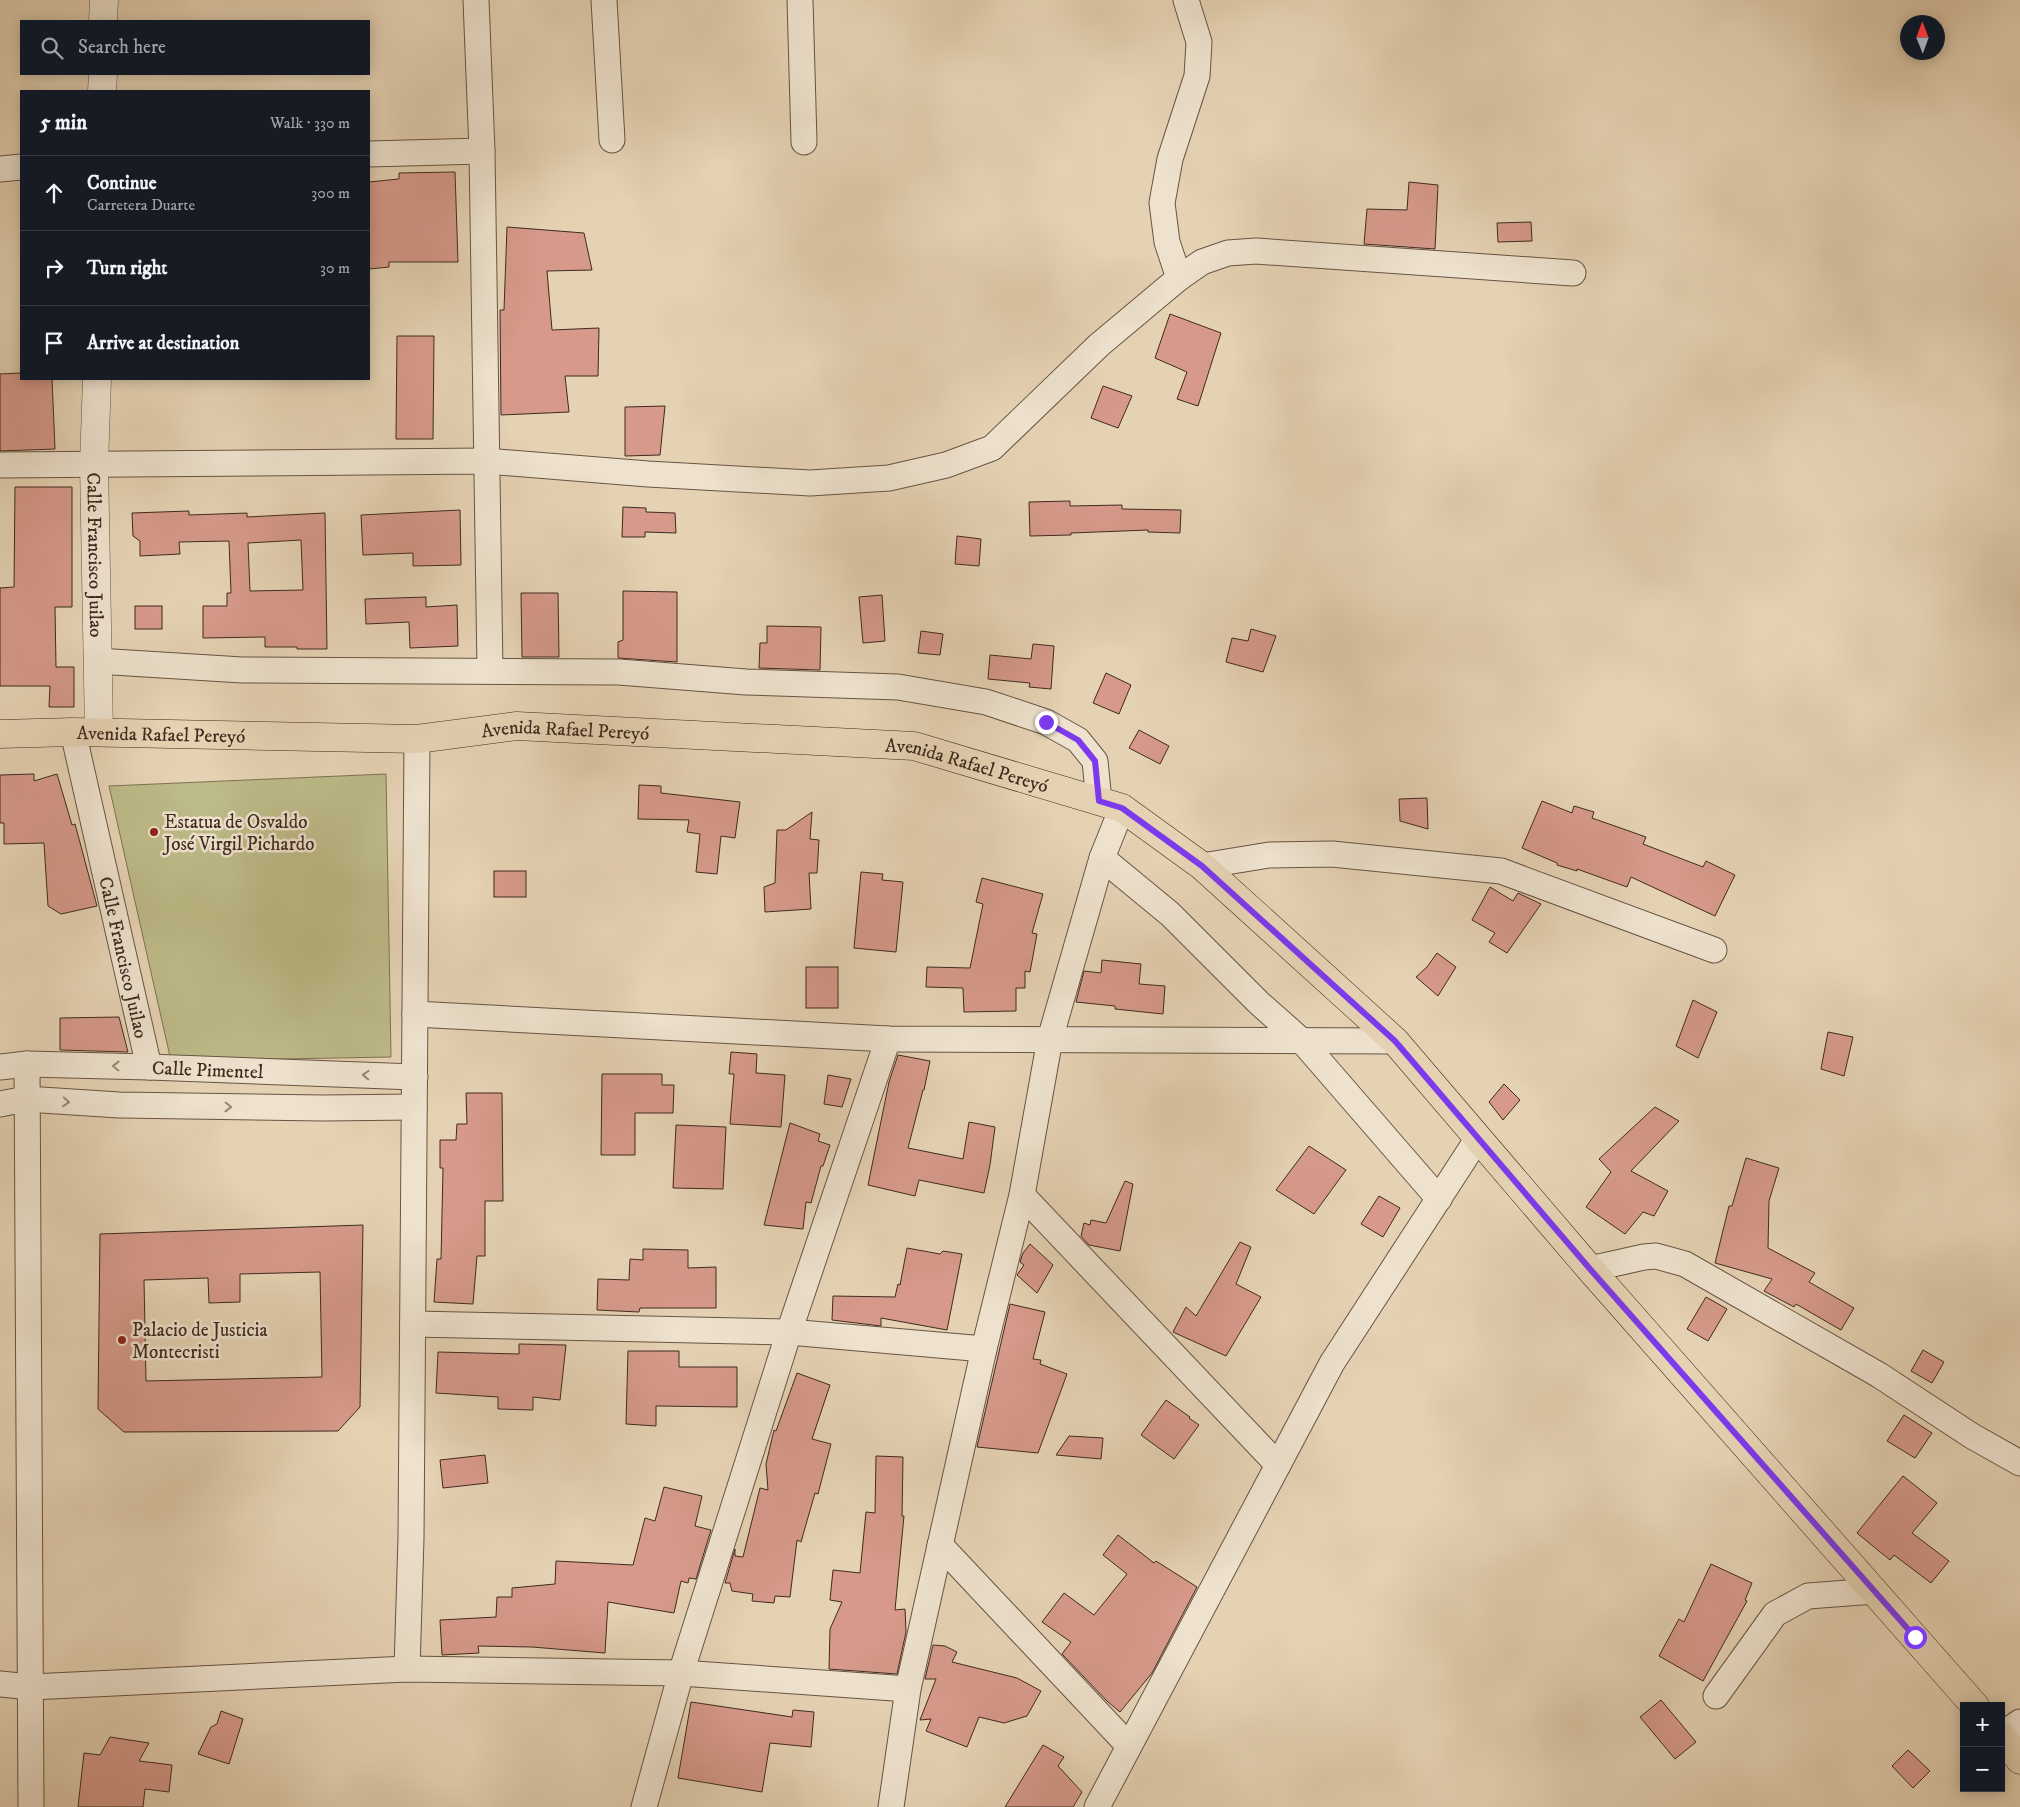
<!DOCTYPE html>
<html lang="en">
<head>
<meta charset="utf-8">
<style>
	:root { --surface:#171b24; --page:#20242c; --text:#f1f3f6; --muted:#9ea1a6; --line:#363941 }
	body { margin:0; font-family:"IM FELL DW Pica",serif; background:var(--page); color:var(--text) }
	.controls { position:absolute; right:15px; bottom:15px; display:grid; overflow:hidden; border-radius:0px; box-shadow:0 2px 12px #0003 }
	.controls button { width:45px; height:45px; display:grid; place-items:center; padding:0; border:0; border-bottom:1px solid var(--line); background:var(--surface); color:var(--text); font:25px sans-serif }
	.compass { position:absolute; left:1900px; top:15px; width:45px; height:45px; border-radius:50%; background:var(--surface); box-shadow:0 2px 12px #0003; rotate:359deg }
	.stop { position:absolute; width:15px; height:15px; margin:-11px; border:4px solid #7c3aed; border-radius:50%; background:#fff }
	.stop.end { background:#7c3aed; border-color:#fff; box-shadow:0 1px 5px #0008 }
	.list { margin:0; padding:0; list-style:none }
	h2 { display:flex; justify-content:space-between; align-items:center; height:65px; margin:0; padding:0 20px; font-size:21px }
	h2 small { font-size:16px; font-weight:400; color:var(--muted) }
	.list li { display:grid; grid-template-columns:32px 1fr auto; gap:15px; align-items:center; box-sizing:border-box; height:75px; padding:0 20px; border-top:1px solid var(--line) }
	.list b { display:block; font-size:19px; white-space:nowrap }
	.list p { margin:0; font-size:16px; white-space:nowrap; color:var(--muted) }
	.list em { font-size:16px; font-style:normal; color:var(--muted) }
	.icon { flex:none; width:28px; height:28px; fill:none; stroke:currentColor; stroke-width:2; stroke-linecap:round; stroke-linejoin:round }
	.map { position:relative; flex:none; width:2020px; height:1807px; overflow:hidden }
	.search { position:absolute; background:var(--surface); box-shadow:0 2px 12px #0003; left:20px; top:20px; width:350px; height:55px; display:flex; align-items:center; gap:12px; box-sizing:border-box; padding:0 18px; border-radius:0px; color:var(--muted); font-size:19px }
	.panel { position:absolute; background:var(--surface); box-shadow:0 2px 12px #0003; left:20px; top:90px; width:350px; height:290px; border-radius:0px }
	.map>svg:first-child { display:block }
	.green { fill:#bcba87; stroke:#7e7253 }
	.building { fill:#d6998a; stroke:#3f2a1f; fill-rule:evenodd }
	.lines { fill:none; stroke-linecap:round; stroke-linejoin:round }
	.minor-casing { stroke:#685444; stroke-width:27 }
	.tertiary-casing { stroke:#685444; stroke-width:29 }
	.primary-casing { stroke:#3f2a1f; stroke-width:29 }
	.minor { stroke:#eee2ce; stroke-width:25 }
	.tertiary { stroke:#eee2ce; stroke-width:28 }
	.primary { stroke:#e5d2b3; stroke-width:28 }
	.oneway { stroke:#968676 }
	.route { stroke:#7c3aed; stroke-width:6 }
	.poi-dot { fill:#8f2418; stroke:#eee2ce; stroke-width:2 }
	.labels { text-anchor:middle; stroke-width:5; stroke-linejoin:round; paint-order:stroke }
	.street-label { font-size:19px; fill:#3f2a1f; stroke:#eee2ce }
	.poi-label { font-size:19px; fill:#3f2a1f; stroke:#eee2ce; text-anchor:start }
</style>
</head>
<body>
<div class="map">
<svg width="2020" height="1807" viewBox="0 0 2020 1807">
	<rect width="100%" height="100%" fill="#e5d2b3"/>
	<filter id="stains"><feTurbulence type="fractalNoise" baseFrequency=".004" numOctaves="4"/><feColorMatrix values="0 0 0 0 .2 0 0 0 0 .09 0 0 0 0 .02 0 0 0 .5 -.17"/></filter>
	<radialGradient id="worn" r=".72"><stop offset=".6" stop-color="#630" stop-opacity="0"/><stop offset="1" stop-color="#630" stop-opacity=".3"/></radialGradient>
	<path class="green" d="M 386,774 L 391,1057 L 171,1061 L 109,786 Z"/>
	<g class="building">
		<path d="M 455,172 L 458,262 L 389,262 L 389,267 L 369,269 L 369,182 L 399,179 L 399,173 Z"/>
		<path d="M 1409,182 L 1438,185 L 1435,249 L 1364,244 L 1367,209 L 1407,210 Z"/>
		<path d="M 1531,222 L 1532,241 L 1498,242 L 1497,223 Z"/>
		<path d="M 507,227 L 584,233 L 592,270 L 547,271 L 552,330 L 599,328 L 598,376 L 565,376 L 569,412 L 501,415 L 500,310 L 504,310 Z"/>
		<path d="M 1170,314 L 1221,333 L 1198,406 L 1177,399 L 1187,372 L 1155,358 Z"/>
		<path d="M 397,336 L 434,336 L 433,439 L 396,439 Z"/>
		<path d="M 21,373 L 21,379 L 52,379 L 55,449 L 0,451 L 0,374 Z"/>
		<path d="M 1103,386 L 1132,396 L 1118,428 L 1091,418 Z"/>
		<path d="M 665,406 L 660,455 L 625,456 L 625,407 Z"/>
		<path d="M 15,487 L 72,487 L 72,607 L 55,607 L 56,667 L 74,667 L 74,707 L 49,707 L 50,686 L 0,686 L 0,588 L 14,587 Z"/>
		<path d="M 1070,501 L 1070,506 L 1122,505 L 1122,509 L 1181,510 L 1180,533 L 1148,532 L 1148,530 L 1071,533 L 1071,535 L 1030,536 L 1029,502 Z"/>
		<path d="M 623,507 L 646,508 L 646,512 L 675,513 L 676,533 L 645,532 L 645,537 L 622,537 Z"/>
		<path d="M 460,510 L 461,565 L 413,566 L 413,553 L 363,555 L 361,515 Z"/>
		<path d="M 189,511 L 189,515 L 247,513 L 247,517 L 325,513 L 327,649 L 297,649 L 297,647 L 265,647 L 265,637 L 203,638 L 203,606 L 227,606 L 227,593 L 231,593 L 229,541 L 179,542 L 180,554 L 140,556 L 140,541 L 133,536 L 132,513 ZM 301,540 L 303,590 L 250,591 L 248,543 Z"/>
		<path d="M 957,536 L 981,539 L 979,566 L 955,564 Z"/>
		<path d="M 623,591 L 677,592 L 677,662 L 618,658 L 618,642 L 623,640 Z"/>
		<path d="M 521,593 L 558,593 L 559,657 L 522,657 Z"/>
		<path d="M 882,595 L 885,641 L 863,643 L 859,597 Z"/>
		<path d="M 426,597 L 426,607 L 457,605 L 458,646 L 410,648 L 409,622 L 366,624 L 365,599 Z"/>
		<rect x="135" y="606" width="27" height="23"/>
		<path d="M 767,626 L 821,627 L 820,670 L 759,668 L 760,643 L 767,643 Z"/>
		<path d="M 1251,629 L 1276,636 L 1263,672 L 1226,662 L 1232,638 L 1248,641 Z"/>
		<path d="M 921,631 L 943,634 L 940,655 L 918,653 Z"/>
		<path d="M 1033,644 L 1054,646 L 1051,689 L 1029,687 L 1030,683 L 988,679 L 990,655 L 1031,659 Z"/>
		<path d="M 1106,673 L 1131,685 L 1119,714 L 1093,703 Z"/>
		<path d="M 1139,730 L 1169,746 L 1160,764 L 1129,748 Z"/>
		<path d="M 34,774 L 34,781 L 57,774 L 72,825 L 75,824 L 97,906 L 61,914 L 48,906 L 44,843 L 4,844 L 4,823 L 0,823 L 0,775 Z"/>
		<path d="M 639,785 L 661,786 L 661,793 L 740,802 L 735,838 L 721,836 L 717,874 L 696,872 L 700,834 L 687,832 L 689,820 L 638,819 Z"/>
		<path d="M 1427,798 L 1428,829 L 1400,821 L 1399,799 Z"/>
		<path d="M 1542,801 L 1572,813 L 1574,806 L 1594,812 L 1592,818 L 1646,837 L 1643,844 L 1703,867 L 1706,861 L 1735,875 L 1715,916 L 1631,877 L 1627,887 L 1577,869 L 1577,871 L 1557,865 L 1557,863 L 1522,848 Z"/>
		<path d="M 812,812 L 810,839 L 819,840 L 817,873 L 809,873 L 811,909 L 765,912 L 764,887 L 775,883 L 777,830 L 786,830 Z"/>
		<rect x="494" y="871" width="32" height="26"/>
		<path d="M 861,872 L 883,874 L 882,880 L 903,882 L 896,952 L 854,948 Z"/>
		<path d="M 982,878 L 1043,894 L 1032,933 L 1037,934 L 1030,972 L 1025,971 L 1025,988 L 1016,988 L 1016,1011 L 964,1012 L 963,988 L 926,987 L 927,967 L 970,968 L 983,904 L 976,902 Z"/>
		<path d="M 1490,887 L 1513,901 L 1518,893 L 1541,904 L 1507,953 L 1489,942 L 1495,933 L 1472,920 Z"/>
		<path d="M 1437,953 L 1456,967 L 1438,996 L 1416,977 L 1427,967 Z"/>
		<path d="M 1102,960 L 1141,964 L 1139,984 L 1165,986 L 1163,1014 L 1115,1009 L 1115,1006 L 1076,1002 L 1084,971 L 1101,973 Z"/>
		<rect x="806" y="967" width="32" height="41"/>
		<path d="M 1693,1000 L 1717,1012 L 1698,1058 L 1676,1046 Z"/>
		<path d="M 119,1017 L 128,1052 L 60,1050 L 60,1018 Z"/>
		<path d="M 1828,1032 L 1853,1037 L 1844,1076 L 1821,1069 Z"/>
		<path d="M 731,1052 L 757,1054 L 756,1073 L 785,1075 L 781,1127 L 730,1124 L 734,1074 L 729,1074 Z"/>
		<path d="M 898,1055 L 930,1061 L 924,1090 L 923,1090 L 908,1148 L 963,1159 L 969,1122 L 995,1127 L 990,1165 L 984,1193 L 919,1180 L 915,1196 L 868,1185 L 889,1082 Z"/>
		<path d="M 602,1074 L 662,1074 L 662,1085 L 674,1085 L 673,1113 L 635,1113 L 635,1155 L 601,1155 Z"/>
		<path d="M 828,1075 L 851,1079 L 842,1107 L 824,1104 Z"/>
		<path d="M 1504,1084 L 1520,1100 L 1503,1120 L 1489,1102 Z"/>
		<path d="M 466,1093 L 502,1093 L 503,1201 L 485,1201 L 485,1256 L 477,1256 L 473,1304 L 434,1302 L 437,1259 L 441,1259 L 443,1168 L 440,1168 L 440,1140 L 456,1140 L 457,1124 L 467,1124 Z"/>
		<path d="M 1655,1107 L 1679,1121 L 1631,1171 L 1668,1191 L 1654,1216 L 1643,1212 L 1625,1234 L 1586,1207 L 1611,1172 L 1599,1159 Z"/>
		<path d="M 790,1123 L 820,1134 L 818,1141 L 830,1145 L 823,1166 L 821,1166 L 811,1203 L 806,1202 L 803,1229 L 764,1225 Z"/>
		<path d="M 676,1125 L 726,1127 L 723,1189 L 673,1188 Z"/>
		<path d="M 1309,1146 L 1346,1170 L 1314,1214 L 1276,1190 Z"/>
		<path d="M 1746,1158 L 1779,1168 L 1769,1201 L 1768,1248 L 1815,1273 L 1809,1282 L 1854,1308 L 1841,1330 L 1796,1304 L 1794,1307 L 1764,1291 L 1772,1279 L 1715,1263 L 1729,1206 L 1732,1206 Z"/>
		<path d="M 1125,1181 L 1133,1184 L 1120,1251 L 1089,1245 L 1081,1236 L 1084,1223 L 1090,1225 L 1091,1220 L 1106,1223 Z"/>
		<path d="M 1379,1196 L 1400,1208 L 1383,1237 L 1361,1224 Z"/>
		<path d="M 363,1225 L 360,1407 L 338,1431 L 124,1432 L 98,1409 L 100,1234 ZM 320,1272 L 322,1377 L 146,1381 L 144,1280 L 208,1278 L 209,1303 L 240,1302 L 240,1274 Z"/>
		<path d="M 1240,1242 L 1251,1247 L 1236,1284 L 1261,1297 L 1226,1356 L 1173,1332 L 1186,1307 L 1196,1316 Z"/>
		<path d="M 1030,1244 L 1053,1265 L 1037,1293 L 1017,1275 L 1024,1265 L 1020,1262 L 1023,1253 Z"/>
		<path d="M 907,1248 L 940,1254 L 943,1251 L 962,1254 L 947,1330 L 881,1318 L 881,1326 L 832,1320 L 833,1296 L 895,1297 L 898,1284 L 900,1285 Z"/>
		<path d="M 643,1249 L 688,1250 L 688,1268 L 716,1267 L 716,1308 L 640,1308 L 639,1312 L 597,1310 L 598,1279 L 629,1280 L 630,1259 L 643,1260 Z"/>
		<path d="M 1706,1297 L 1727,1309 L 1708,1341 L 1687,1329 Z"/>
		<path d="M 1010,1304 L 1045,1312 L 1033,1359 L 1041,1360 L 1040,1364 L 1067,1374 L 1038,1453 L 977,1447 Z"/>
		<path d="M 519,1344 L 566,1345 L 560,1400 L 533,1397 L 533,1410 L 498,1409 L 498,1397 L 436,1393 L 438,1352 L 519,1354 Z"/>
		<path d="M 1923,1350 L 1944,1362 L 1932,1383 L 1911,1371 Z"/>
		<path d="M 628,1351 L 679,1351 L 679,1367 L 737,1367 L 737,1407 L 656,1406 L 656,1426 L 626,1424 Z"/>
		<path d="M 797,1373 L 830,1385 L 812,1439 L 831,1444 L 818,1494 L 815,1493 L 801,1542 L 797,1540 L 790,1597 L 775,1596 L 774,1603 L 752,1601 L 753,1594 L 732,1591 L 730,1583 L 725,1583 L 735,1549 L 735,1556 L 743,1557 L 760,1488 L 768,1490 L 766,1464 L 774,1430 L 776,1431 Z"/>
		<path d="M 1166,1400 L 1190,1417 L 1189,1418 L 1199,1425 L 1174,1459 L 1141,1435 Z"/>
		<path d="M 1904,1415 L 1932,1433 L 1915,1458 L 1887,1441 Z"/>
		<path d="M 1069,1436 L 1103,1438 L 1101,1459 L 1056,1455 Z"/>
		<path d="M 485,1455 L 488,1483 L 443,1488 L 440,1460 Z"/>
		<path d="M 876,1456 L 903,1457 L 902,1516 L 904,1516 L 895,1610 L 905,1609 L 906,1632 L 897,1674 L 829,1669 L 830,1629 L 842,1602 L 830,1600 L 833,1570 L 860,1573 L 866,1512 L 875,1513 Z"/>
		<path d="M 1903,1476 L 1937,1503 L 1912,1533 L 1949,1561 L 1931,1583 L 1894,1555 L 1890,1560 L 1857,1533 Z"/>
		<path d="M 664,1487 L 702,1496 L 695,1526 L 711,1530 L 696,1579 L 689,1578 L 688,1583 L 681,1581 L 674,1613 L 608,1602 L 605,1653 L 532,1647 L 478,1646 L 479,1653 L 442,1655 L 440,1620 L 496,1617 L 497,1597 L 512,1597 L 512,1588 L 555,1584 L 556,1561 L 633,1565 L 645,1518 L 655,1521 Z"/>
		<path d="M 1118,1535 L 1154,1563 L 1156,1561 L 1197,1587 L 1152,1673 L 1120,1712 L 1107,1701 L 1062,1654 L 1071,1642 L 1042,1622 L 1064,1593 L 1094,1615 L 1127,1574 L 1103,1555 Z"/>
		<path d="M 1711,1564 L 1752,1583 L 1745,1600 L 1747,1601 L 1703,1681 L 1659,1656 L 1679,1619 L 1684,1622 Z"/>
		<path d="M 933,1645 L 945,1646 L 957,1652 L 952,1662 L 1017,1678 L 1041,1691 L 1027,1716 L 1004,1723 L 979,1717 L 967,1747 L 926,1731 L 931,1719 L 920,1720 L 936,1679 L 925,1679 Z"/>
		<path d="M 1661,1700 L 1696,1742 L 1675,1759 L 1640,1717 Z"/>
		<path d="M 691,1702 L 792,1717 L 793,1710 L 814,1712 L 811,1747 L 770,1743 L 762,1792 L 678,1778 Z"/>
		<path d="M 221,1711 L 243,1719 L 229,1764 L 198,1754 L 211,1727 L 217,1724 Z"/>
		<path d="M 110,1737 L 149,1743 L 139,1761 L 172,1765 L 169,1792 L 145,1789 L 143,1807 L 78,1807 L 84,1753 L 100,1755 Z"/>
		<path d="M 1043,1745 L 1064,1757 L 1058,1766 L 1082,1792 L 1073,1807 L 1005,1807 Z"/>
		<path d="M 1908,1750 L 1930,1771 L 1913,1788 L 1892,1766 Z"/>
	</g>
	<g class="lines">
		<defs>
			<g id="minor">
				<path d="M 476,0 L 482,151 L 490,670"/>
				<path d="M 604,0 L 612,140"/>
				<path d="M 800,0 L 804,142"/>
				<path d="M 369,154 L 482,151"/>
				<path d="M 0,169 L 21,167"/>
				<path d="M 1179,278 L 1167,242 L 1162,203 L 1170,159 L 1197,76 L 1199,42 L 1186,0"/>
				<path d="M 0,465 L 486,461 L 648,474 L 810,483 L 889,478 L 946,465 L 992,448 L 1099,345 L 1179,278 L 1202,262 L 1228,253 L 1256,251 L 1573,273"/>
				<path d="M 97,661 L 242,670 L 619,672 L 746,682 L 898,687 L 986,702 L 1046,722 L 1078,740 L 1095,761 L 1099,801"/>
				<path id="s1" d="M 73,732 L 149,1067"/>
				<path d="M 1102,858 L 1170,914 L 1259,1003 L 1302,1041 L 1439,1199"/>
				<path d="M 1202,866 L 1269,855 L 1332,854 L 1501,871 L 1714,950"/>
				<path d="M 415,1014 L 888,1039 L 1395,1041"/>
				<path d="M 27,1064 L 31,1807"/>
				<path id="s2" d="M 0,1067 L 27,1064 L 149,1067 L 415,1077"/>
				<path d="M 0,1104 L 26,1099 L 119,1105 L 323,1108 L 414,1107"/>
				<path d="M 1022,1195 L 1278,1465"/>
				<path d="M 1590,1269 L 1644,1257 L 1656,1256 L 1685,1264 L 1879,1375 L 1972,1436 L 2020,1463"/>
				<path d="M 413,1324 L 789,1332 L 984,1349"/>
				<path d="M 940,1545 L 1129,1746"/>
				<path d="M 407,1669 L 411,1538 L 417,739"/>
				<path d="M 0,1684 L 31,1687 L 407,1669 L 681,1673 L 908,1689"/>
				<path d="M 1716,1696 L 1775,1614 L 1808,1596 L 1874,1591"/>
				<path d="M 2001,1735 L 2020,1722"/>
				<path d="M 644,1807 L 681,1673 L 789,1332 L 888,1039"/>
				<path d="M 891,1807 L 908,1689 L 984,1349 L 1022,1195 L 1050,1039 L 1102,858 L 1122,808"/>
				<path d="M 1097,1807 L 1332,1363 L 1478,1138"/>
			</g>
			<g id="tertiary">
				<path d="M 103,21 L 104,0"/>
				<path d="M 102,91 L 103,74"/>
				<path id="s3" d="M 97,379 L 94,464 L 99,732"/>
			</g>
			<g id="primary">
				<path id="s4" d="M 0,734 L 73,732 L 417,739 L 517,726 L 914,746 L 1122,808 L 1202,866 L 1395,1041 L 1590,1269 L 1975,1706"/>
				<path d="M 2001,1735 L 2020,1760"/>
			</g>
		</defs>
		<use href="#minor" class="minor-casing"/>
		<use href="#tertiary" class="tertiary-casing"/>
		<use href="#primary" class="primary-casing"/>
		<use href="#minor" class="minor"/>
		<use href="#tertiary" class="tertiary"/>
		<use href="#primary" class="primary"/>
	</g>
	<defs><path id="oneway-chevron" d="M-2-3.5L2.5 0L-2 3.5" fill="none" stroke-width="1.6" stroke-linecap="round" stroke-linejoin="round" transform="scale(1.25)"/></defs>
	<g class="oneway">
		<use href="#oneway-chevron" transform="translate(116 1066) rotate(-179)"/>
		<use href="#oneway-chevron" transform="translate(366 1075) rotate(-178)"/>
		<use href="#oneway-chevron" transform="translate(66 1102) rotate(4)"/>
		<use href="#oneway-chevron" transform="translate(228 1107) rotate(1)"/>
	</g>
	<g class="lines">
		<path class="route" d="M 1046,722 L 1078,740 L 1095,761 L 1099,801 L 1122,808 L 1202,866 L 1395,1041 L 1590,1269 L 1915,1637"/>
	</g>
	<g class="poi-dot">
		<circle cx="154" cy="832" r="5"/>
		<circle cx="122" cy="1340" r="5"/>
	</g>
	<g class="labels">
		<g class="street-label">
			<text dy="7" stroke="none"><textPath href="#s3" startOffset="176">Calle Francisco Juilao</textPath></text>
			<text dy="7" stroke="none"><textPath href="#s4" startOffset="566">Avenida Rafael Pereyó</textPath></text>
			<text dy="7" stroke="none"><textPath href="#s4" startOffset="161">Avenida Rafael Pereyó</textPath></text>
			<text dy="7" stroke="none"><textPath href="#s4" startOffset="971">Avenida Rafael Pereyó</textPath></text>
			<text dy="7" stroke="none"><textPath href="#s1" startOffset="231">Calle Francisco Juilao</textPath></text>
			<text dy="7" stroke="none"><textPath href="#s2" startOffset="208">Calle Pimentel</textPath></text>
		</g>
		<g class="poi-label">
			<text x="164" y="828">Estatua de Osvaldo<tspan x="164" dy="22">José Virgil Pichardo</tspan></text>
			<text x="132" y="1336">Palacio de Justicia<tspan x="132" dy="22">Montecristi</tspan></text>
		</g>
	</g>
	<rect width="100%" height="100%" filter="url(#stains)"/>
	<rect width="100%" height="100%" fill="url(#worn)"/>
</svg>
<div class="controls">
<button>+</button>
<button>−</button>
</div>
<svg class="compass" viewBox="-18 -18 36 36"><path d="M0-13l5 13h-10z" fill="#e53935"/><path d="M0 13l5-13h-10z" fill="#9ea1a6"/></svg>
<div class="stop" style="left:1915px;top:1637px"></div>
<div class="stop end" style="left:1046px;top:722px"></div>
<div class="search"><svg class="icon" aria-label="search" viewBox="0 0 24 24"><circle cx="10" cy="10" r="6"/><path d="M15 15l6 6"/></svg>Search here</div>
<section class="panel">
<h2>5 min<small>Walk · 330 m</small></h2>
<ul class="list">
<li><svg class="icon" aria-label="ahead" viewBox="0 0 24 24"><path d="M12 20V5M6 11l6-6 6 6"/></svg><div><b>Continue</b><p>Carretera Duarte</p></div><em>300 m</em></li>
<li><svg class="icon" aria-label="right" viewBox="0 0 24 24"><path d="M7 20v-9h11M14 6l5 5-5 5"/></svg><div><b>Turn right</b></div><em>30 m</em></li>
<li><svg class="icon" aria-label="arrive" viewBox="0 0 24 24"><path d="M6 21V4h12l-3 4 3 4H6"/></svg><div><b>Arrive at destination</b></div></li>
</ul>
</section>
</div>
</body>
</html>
